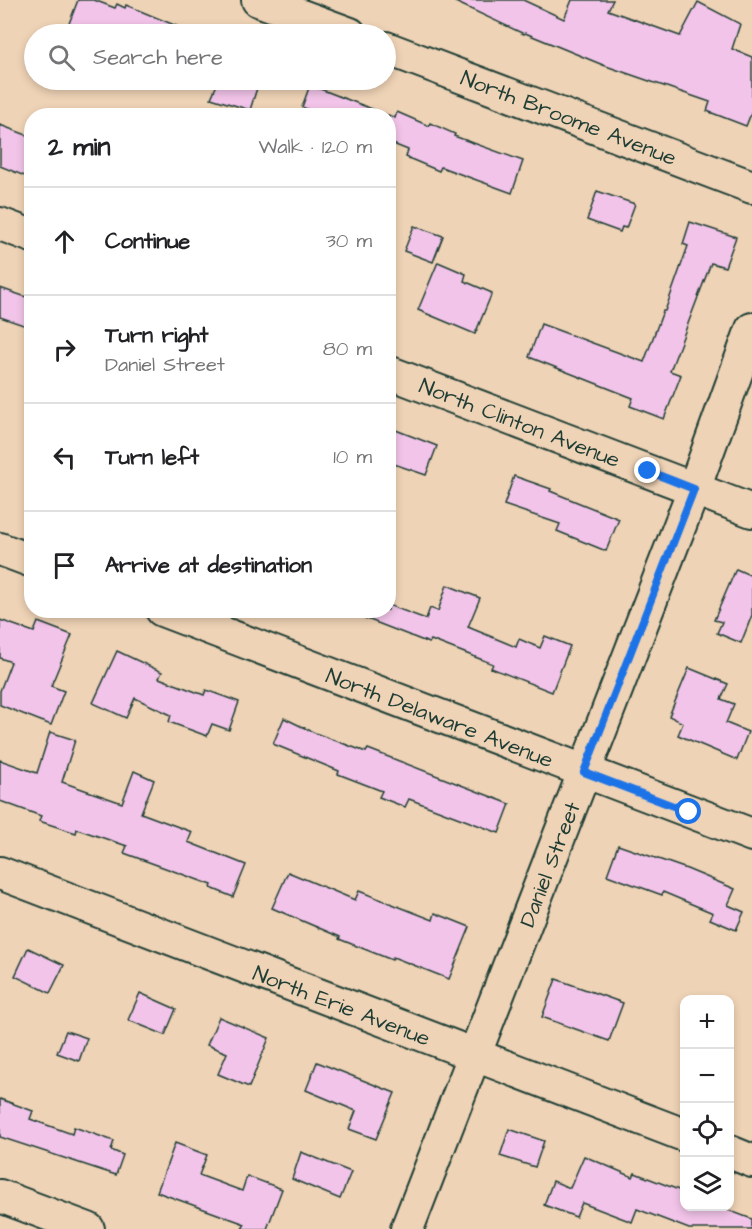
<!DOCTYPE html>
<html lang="en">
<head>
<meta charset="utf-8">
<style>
	:root { --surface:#fff; --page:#f6f6f6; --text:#202124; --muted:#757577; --line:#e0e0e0 }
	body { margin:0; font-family:"Architects Daughter",sans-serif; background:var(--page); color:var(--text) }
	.controls { position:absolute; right:18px; bottom:18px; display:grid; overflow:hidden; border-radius:12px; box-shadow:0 3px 9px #0003 }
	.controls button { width:54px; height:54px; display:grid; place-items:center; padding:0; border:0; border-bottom:2px solid var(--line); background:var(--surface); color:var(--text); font:30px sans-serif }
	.stop { position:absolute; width:18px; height:18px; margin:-14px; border:4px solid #1a73e8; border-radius:50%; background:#fff }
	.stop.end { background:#1a73e8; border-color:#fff; box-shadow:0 2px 6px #0008 }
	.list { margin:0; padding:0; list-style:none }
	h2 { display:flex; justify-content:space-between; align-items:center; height:78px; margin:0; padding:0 24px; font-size:26px }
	h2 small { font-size:20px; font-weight:400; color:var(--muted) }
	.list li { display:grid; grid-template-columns:39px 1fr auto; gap:18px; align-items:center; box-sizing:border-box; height:108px; padding:0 24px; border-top:2px solid var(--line) }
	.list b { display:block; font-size:22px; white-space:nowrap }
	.list p { margin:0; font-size:20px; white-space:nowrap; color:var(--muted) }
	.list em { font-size:20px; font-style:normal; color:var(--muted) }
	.icon { flex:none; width:33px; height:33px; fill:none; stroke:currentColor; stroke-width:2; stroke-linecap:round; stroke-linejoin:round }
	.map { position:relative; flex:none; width:752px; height:1229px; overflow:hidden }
	.search { position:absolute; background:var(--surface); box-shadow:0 3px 9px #0003; left:24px; top:24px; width:372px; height:66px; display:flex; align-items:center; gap:15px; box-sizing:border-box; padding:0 21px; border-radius:33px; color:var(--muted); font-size:22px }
	.panel { position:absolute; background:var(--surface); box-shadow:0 3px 9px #0003; left:24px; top:108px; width:372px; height:510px; border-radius:24px }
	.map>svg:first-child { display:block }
	.building { fill:#f2c4e9; stroke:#1f3d34; stroke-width:1.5 }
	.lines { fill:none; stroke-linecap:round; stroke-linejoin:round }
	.minor-casing { stroke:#1f3d34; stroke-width:36 }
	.minor { stroke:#efd3b6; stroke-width:32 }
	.route { stroke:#1a73e8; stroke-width:8 }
	.labels { text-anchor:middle; stroke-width:4.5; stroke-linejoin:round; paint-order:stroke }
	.street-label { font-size:22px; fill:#1f3d34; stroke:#efd3b6 }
</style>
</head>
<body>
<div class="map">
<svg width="752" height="1229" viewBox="0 0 752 1229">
	<rect width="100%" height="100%" fill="#efd3b6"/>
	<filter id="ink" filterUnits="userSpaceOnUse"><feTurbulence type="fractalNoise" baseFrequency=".0167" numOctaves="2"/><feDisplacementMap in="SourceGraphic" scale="12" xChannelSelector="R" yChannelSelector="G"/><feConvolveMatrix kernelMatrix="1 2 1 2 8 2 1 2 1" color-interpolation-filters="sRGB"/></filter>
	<g filter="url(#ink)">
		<g class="building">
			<path d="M 78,0 L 94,0 L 115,8 L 117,4 L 125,8 L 126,5 L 196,34 L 65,34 Z"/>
			<path d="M 451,0 L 523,0 L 564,19 L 572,0 L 613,0 L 608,10 L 680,36 L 698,2 L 740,24 L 732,49 L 752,57 L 752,111 L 746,126 L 707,111 L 710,102 L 603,65 L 525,33 L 524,34 Z"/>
			<path d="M 219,80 L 244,80 L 242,84 L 257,88 L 250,110 L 211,98 Z"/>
			<path d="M 310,85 L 385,114 L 384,116 L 307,116 L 309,110 L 302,107 Z"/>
			<path d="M 397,112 L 429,126 L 430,123 L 455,134 L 454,136 L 523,161 L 512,193 L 441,167 L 439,171 L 406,157 L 408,150 L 388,142 L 388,115 L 395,118 Z"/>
			<path d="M 0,125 L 32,137 L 32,179 L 0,166 Z"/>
			<path d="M 597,191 L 635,204 L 626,228 L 622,227 L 620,232 L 587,220 Z"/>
			<path d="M 690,222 L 736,237 L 725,267 L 711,263 L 670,371 L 681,375 L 664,419 L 630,406 L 633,398 L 529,357 L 541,324 L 644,362 L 663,311 L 665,311 L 688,246 L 683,244 Z"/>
			<path d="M 414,226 L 443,236 L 433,262 L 404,251 Z"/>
			<path d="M 438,262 L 466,274 L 464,281 L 492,293 L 475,334 L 418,310 Z"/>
			<path d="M 0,288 L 32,299 L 32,328 L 0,317 Z"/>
			<path d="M 388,427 L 437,446 L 426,475 L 388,462 Z"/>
			<path d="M 514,476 L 551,489 L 550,491 L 619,519 L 606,551 L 557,531 L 560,524 L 504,505 Z"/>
			<path d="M 736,569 L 752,576 L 752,615 L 741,643 L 717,633 L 722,622 L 714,620 Z"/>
			<path d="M 447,585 L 480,598 L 468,627 L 516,647 L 519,639 L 540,648 L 545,636 L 570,646 L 552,692 L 491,668 L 493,664 L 431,640 L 429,643 L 349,612 L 349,610 L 388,610 L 388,605 L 426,619 L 430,608 L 438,611 Z"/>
			<path d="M 0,620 L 34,632 L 38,622 L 72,635 L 51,686 L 64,691 L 51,725 L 0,705 L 0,691 L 11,662 L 0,658 Z"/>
			<path d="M 117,651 L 162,672 L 159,678 L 204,695 L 206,690 L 239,702 L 229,730 L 212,724 L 207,736 L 169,722 L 171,715 L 135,698 L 126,718 L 93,703 Z"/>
			<path d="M 689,668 L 728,684 L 721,699 L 734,704 L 726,723 L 748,732 L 737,760 L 678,735 L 683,723 L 669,716 Z"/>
			<path d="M 284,718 L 315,733 L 366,752 L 368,749 L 510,804 L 499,833 L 409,799 L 405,807 L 379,797 L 382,791 L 338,774 L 339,771 L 273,744 Z"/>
			<path d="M 50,732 L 75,740 L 62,782 L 122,803 L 134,771 L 154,780 L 141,813 L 192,832 L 188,842 L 246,865 L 233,897 L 211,888 L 212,885 L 124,853 L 127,846 L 77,829 L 76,833 L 39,821 L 41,816 L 0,801 L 0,760 L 37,773 Z"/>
			<path d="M 618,845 L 687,869 L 735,889 L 728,905 L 744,912 L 736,930 L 710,919 L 713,913 L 663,892 L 662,895 L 607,875 Z"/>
			<path d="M 288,872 L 355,900 L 359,891 L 433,920 L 435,913 L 470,927 L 449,979 L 393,957 L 392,960 L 339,939 L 340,937 L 272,908 Z"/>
			<path d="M 28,948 L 64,965 L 50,993 L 15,976 Z"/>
			<path d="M 556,979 L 623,1003 L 609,1041 L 542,1017 Z"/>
			<path d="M 140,993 L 176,1009 L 165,1035 L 128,1020 Z"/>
			<path d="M 219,1017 L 269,1038 L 249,1087 L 218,1074 L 227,1053 L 207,1045 Z"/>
			<path d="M 66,1031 L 87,1038 L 79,1061 L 57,1053 Z"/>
			<path d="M 317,1062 L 395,1093 L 376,1139 L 349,1129 L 356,1111 L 306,1090 Z"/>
			<path d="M 0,1099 L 33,1111 L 30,1119 L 72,1134 L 74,1127 L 114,1141 L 111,1150 L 123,1155 L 116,1175 L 0,1137 Z"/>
			<path d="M 509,1129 L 544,1141 L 535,1167 L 500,1156 Z"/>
			<path d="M 175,1143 L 207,1155 L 199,1175 L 242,1191 L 247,1176 L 282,1189 L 267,1229 L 242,1229 L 245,1224 L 157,1192 Z"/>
			<path d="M 301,1152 L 351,1172 L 340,1199 L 292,1179 Z"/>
			<path d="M 584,1156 L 633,1177 L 635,1173 L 684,1192 L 684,1206 L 717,1206 L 752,1219 L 752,1229 L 689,1229 L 637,1209 L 632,1222 L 582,1203 L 576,1217 L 544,1205 L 553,1181 L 570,1188 Z"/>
		</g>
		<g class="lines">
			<defs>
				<g id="minor">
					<path d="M 258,0 L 350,34"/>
					<path d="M 386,48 L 752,187"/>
					<path d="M 0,224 L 32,236"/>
					<path d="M 388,372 L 752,511"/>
					<path d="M 0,549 L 32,561"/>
					<path d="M 162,610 L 752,835"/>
					<path d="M 0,873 L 684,1135"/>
					<path d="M 730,1152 L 752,1161"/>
					<path d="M 0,1196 L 88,1229"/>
					<path d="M 407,1229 L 694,489 L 752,329"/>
				</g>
			</defs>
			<use href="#minor" class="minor-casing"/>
			<use href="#minor" class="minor"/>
		</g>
	</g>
	<g class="lines" filter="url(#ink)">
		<path class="route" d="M 648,471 L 694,489 L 584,772 L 689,812"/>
	</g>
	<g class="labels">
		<g class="street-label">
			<text transform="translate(569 117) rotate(21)" y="8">North Broome Avenue</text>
			<text transform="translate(520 422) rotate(21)" y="8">North Clinton Avenue</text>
			<text transform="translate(440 717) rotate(21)" y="8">North Delaware Avenue</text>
			<text transform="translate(549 864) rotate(-69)" y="8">Daniel Street</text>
			<text transform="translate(342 1005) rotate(21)" y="8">North Erie Avenue</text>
		</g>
	</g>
</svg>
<div class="controls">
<button>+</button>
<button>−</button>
<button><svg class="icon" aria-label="locate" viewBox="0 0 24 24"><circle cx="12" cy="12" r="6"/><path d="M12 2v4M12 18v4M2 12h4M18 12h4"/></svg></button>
<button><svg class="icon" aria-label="layers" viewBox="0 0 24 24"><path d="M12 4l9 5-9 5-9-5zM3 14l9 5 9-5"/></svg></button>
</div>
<div class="stop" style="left:689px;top:812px"></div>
<div class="stop end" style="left:648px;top:471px"></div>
<div class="search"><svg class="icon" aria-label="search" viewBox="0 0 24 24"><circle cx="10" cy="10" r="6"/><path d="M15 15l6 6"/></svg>Search here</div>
<section class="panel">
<h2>2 min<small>Walk · 120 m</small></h2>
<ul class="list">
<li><svg class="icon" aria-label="ahead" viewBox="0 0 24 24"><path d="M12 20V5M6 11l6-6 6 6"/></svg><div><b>Continue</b></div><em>30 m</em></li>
<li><svg class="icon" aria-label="right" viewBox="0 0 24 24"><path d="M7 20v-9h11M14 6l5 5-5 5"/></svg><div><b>Turn right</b><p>Daniel Street</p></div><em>80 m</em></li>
<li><svg class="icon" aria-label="left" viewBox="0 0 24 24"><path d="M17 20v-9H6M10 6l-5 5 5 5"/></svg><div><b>Turn left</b></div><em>10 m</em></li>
<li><svg class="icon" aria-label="arrive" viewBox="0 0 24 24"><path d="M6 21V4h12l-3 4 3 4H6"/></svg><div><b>Arrive at destination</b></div></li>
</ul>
</section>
</div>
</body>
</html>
